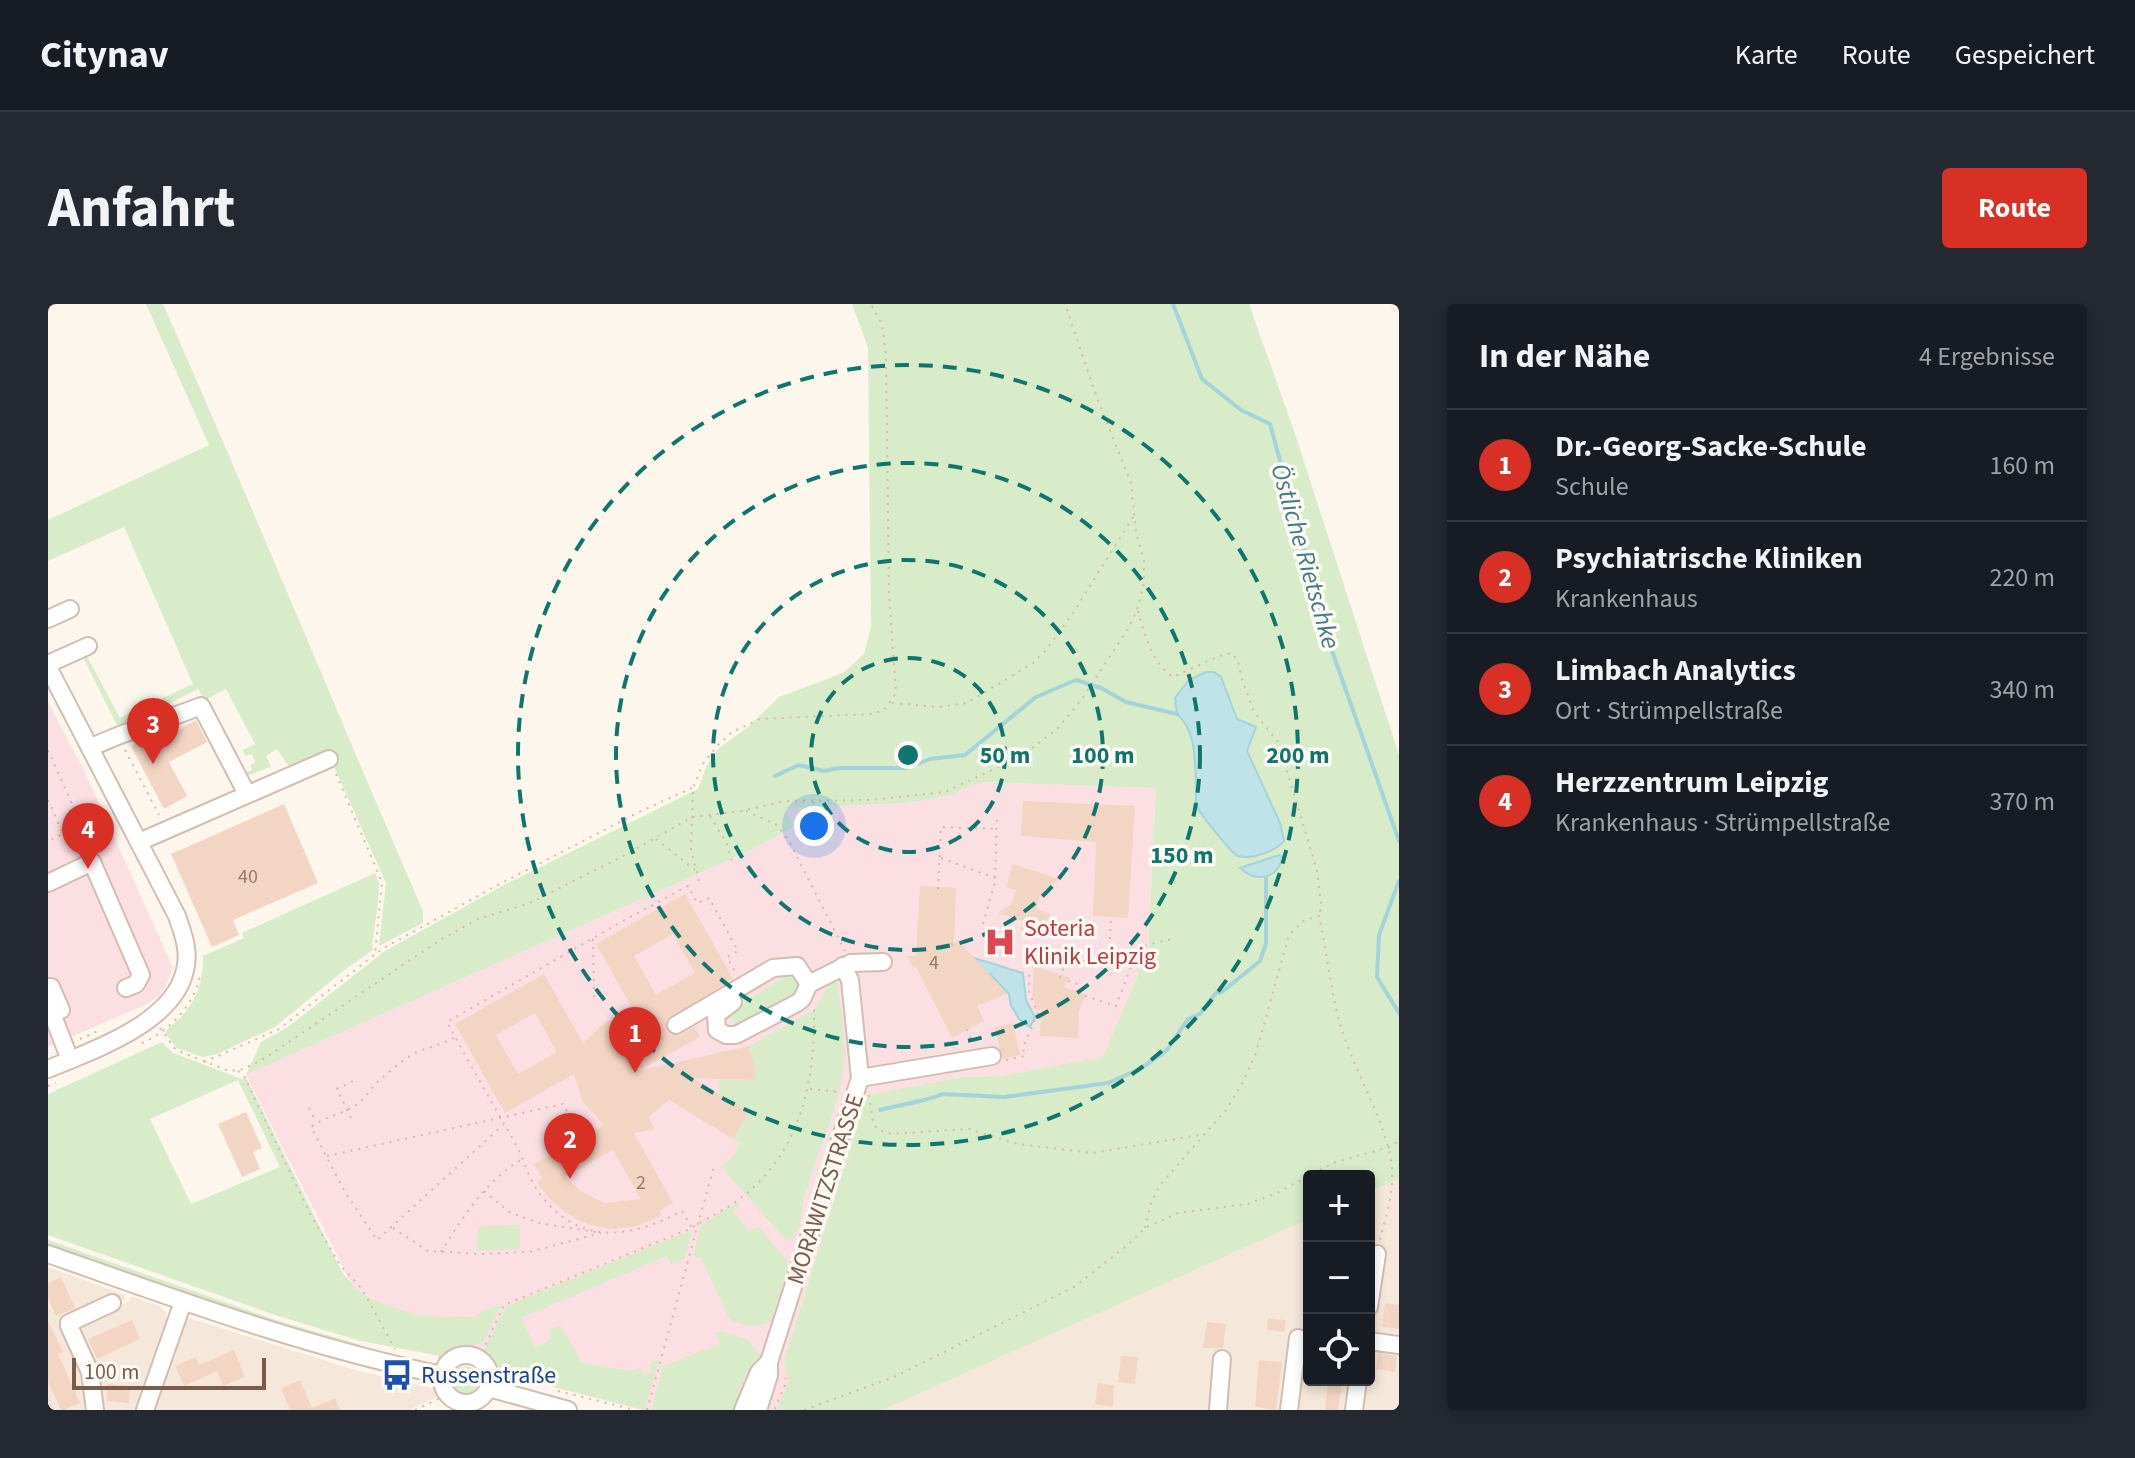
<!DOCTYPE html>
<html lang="de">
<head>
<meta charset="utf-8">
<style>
	:root { --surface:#171b24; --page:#242831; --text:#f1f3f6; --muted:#9ea1a6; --line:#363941; --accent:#d93025 }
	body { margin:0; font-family:"Source Sans 3",sans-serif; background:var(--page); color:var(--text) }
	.controls { position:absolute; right:24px; bottom:24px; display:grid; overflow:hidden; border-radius:8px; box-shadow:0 4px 12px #0003 }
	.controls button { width:72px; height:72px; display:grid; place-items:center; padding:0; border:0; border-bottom:2px solid var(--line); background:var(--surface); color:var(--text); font:40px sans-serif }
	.scale { position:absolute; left:24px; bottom:20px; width:194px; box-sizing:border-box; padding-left:8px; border:4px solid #7a5c4d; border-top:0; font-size:22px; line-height:28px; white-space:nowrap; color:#7a5c4d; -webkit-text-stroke:6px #fffaf3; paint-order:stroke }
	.you { position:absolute; left:766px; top:522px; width:28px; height:28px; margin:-20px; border:6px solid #fff; border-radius:50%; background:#1a73e8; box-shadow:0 0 0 12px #1a73e833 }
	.badge { display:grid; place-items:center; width:52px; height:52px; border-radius:50%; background:var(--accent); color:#fff; font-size:26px; font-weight:700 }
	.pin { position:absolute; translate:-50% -66px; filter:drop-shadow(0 2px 4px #0008) }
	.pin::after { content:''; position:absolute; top:42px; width:28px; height:24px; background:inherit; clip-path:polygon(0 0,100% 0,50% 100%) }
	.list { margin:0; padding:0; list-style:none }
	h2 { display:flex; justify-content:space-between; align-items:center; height:104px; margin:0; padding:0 32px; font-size:34px }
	h2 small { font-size:26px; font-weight:400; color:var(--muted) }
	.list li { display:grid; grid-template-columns:52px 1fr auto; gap:24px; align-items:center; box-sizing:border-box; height:112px; padding:0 32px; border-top:2px solid var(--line) }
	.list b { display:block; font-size:30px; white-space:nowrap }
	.list p { margin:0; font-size:26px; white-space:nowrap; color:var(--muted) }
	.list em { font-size:26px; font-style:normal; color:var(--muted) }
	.icon { flex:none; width:44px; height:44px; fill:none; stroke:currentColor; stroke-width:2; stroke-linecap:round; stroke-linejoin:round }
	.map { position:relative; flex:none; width:1351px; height:1106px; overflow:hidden; border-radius:8px }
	header { display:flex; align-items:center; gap:48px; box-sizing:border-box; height:112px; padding:0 40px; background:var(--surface); border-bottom:2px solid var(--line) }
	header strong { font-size:38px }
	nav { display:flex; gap:44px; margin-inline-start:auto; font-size:28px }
	.intro { display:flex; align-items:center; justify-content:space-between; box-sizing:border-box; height:192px; padding:0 48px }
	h1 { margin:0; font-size:56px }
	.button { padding:20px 36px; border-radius:8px; background:var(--accent); color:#fff; font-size:28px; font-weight:700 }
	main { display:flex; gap:48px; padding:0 48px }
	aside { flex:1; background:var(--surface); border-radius:8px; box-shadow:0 4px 12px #0003 }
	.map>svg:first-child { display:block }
	.residential { fill:#f5e8da }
	.medical { fill:#fbdfe3 }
	.green { fill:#d8ecc9; fill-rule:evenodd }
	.water { fill:#bfe3e8; stroke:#a5d3da; stroke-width:2 }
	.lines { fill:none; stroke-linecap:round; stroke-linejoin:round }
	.stream { stroke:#a5d3da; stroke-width:4 }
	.building { fill:#f3d5c3; fill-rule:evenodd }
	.minor-casing { stroke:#d1beb0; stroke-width:20 }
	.path { stroke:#d9b8a5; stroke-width:2; stroke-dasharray:2 6; stroke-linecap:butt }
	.minor { stroke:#fff; stroke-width:16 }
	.ring { fill:none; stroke:#0f766e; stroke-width:4; stroke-dasharray:14 10 }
	.labels { text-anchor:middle; stroke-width:7; stroke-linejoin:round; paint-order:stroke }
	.number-label { font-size:20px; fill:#987a6a }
	.health-label { font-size:24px; fill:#be3a42; stroke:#fffaf3; text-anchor:start }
	.street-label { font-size:24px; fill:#7a5c4d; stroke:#fffaf3 }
	.transit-label { font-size:24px; fill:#164399; stroke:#fffaf3; text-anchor:start }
	.water-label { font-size:26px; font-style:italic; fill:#437c86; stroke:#fffaf3 }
	.centre { fill:#0f766e; stroke:#fffaf3; stroke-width:4 }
	.ring-label { font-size:24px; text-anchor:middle; font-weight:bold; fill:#0f766e; stroke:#fffaf3; stroke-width:7; stroke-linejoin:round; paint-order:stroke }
</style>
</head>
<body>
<header>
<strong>Citynav</strong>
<nav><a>Karte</a><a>Route</a><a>Gespeichert</a></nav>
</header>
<div class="intro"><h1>Anfahrt</h1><a class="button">Route</a></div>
<main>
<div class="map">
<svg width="1351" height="1106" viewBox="0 0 1351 1106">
	<rect width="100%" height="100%" fill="#fdf6ec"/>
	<g class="residential">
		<path d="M 1351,875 L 1351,1106 L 835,1106 L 1261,915 L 1261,1076 L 1321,1076 L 1321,889 Z"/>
		<path d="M 0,963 L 78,991 L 77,995 L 68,999 L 14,1017 L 36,1067 L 42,1106 L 0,1106 Z"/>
		<path d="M 83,992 L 113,1003 L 118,1009 L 119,1017 L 88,1106 L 52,1106 L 30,1026 L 34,1019 L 81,998 Z"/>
		<path d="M 141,1014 L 307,1066 L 389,1085 L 392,1092 L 361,1106 L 103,1106 L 135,1018 Z"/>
	</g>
	<g class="medical">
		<path d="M 0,398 L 36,466 L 125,664 L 117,683 L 111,692 L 99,700 L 0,743 Z"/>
		<path d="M 932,478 L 1108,484 L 1100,647 L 1055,754 L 953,772 L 914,773 L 820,791 L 736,1057 L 741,1078 L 729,1106 L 594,1106 L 454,1070 L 441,1051 L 425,1042 L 408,1043 L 392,1052 L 332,1037 L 198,771 L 706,545 L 746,523 L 736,505 L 858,499 L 900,492 Z"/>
	</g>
	<g class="green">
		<path d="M 98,0 L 115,0 C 204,201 287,405 375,607 L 375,619 L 331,642 L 338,579 L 280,449 L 245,463 L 240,461 L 229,445 L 218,452 L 223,463 L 198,472 L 196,469 L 204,466 L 202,461 L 207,458 L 204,450 L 197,452 L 195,446 L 207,440 L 178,385 L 157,396 L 150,385 L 71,425 L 33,349 L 36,347 L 72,414 L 145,380 L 76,223 L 0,257 L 0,216 L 161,141 Z"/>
		<path d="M 804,0 L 1201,0 L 1246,127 L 1351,451 L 1351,875 L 1321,888 L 1321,872 L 1261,872 L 1261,915 L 835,1106 L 729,1106 L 740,1078 L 736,1057 L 819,791 L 914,773 L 953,772 L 1055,753 L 1100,647 L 1108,484 L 933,478 L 900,492 L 858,499 L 737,505 L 746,523 L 706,545 L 198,771 L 213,738 L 240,723 L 337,647 L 456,581 L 650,485 L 659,461 L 671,444 L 700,423 L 731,393 L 795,369 L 816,350 L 823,323 L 820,44 Z"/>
		<path d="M 327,569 L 331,579 L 330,600 L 324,640 L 325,646 L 299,664 L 227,723 L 169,750 L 155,753 L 129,744 L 117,729 C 120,723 125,721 130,716 C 148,700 156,676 155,652 L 196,634 L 194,629 Z"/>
		<path d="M 736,673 L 745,673 L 752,678 L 752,690 L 686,726 L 685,716 L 677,710 Z"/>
		<path d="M 789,678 C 793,704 798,732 796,758 C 792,805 767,850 756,896 C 752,909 754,926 744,936 L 735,933 L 673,862 L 686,852 L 692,840 L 685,835 L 701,808 L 671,790 L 672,775 L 708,776 L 701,742 L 766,706 L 782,679 Z"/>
		<path d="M 114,738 L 125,749 L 194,775 L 198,773 L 294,968 L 308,985 L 324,996 L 371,1012 L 424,1013 L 454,1000 L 436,1038 C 420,1044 407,1042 392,1052 L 313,1037 L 230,1012 L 0,931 L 0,790 ZM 190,776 L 232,863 L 143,900 L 102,815 Z"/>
		<path d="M 689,898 L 692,901 L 685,908 L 701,927 L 711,923 L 738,955 L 740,964 L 723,1017 C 709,1025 695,1023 681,1014 L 653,954 L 645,952 L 653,921 Z"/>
		<path d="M 472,921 L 472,945 L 428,947 L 431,922 Z"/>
		<path d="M 641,927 L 643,929 L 637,955 L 623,960 L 619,952 L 473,1014 L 487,1043 L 504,1035 L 500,1026 L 512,1021 C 519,1035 529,1045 533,1059 L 583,1067 L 592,1064 L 596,1071 L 604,1068 L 601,1060 L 611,1055 L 597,1106 L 454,1070 L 436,1047 L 458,1002 Z"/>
		<path d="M 0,936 L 228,1016 L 313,1041 L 312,1047 L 233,1025 L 0,942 Z"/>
		<path d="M 673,1027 L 699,1035 L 713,1052 C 699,1071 689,1081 688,1106 L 603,1106 L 615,1062 L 672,1040 L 668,1029 Z"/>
		<circle cx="417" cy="1076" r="14"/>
	</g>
	<g class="water">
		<path d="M 1158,368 L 1166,368 L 1173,373 L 1189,415 L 1208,423 L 1199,447 L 1232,519 L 1236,537 C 1228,547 1203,556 1190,552 C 1184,550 1153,511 1150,504 C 1147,499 1148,491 1148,485 C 1147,460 1149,427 1129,410 L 1127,394 L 1141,376 Z"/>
		<path d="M 1231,551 L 1235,553 C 1229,575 1208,579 1192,564 Z"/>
		<path d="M 926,654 L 975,669 L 978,696 L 987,713 L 982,723 L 971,715 L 963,702 L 961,690 L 942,670 L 939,672 Z"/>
	</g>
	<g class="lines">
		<g class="stream">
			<path d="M 1125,0 L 1154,75 L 1193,106 L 1222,120 L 1282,341 L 1351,537"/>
			<path d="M 727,472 L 751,461 L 776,467 L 791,464 L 859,464 L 882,455 L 917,451 L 988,393 L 1028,376 L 1053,384 L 1078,398 L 1129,410"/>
			<path d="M 1351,577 L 1331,631 L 1329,673 L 1351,709"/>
			<path d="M 832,806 C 845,802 889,795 894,790 L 956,793 L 1060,779 L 1092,765 L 1119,746 L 1140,715 L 1152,710 L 1168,689 L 1174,688 L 1212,657 L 1218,639 L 1218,573"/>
		</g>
	</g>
	<g class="building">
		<path d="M 148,416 L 159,438 L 121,458 L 139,492 L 116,505 L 83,442 L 128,423 L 130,426 Z"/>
		<path d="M 975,497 L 1087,502 L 1080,614 L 1045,612 L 1048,538 L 973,532 Z"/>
		<path d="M 236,500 L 270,579 L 185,616 L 191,631 L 164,643 L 123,550 Z"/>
		<path d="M 965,560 L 1012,575 L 992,592 L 988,605 L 1003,610 L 996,633 L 972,626 L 975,617 L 950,609 L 963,600 L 968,586 L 958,583 Z"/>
		<path d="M 872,582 L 908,584 L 906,639 L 910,636 L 959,690 L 929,702 L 936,717 L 904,734 L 868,663 L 865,664 L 859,652 L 868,652 Z"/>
		<path d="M 637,590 L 685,675 L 618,716 L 618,726 L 623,731 L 633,731 L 646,723 L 652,733 L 590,767 L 701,742 L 709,776 L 644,774 L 701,808 L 685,835 L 621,796 L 601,813 L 606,825 L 586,829 L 625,899 L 611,907 L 614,912 L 588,922 L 563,925 L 539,920 L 518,909 L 500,893 L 489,878 L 495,875 L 486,860 L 556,821 L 535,798 L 526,770 L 457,809 L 407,720 L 496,670 L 535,739 L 558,718 L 587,709 L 548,640 ZM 625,630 L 647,669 L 608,691 L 586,652 ZM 487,709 L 509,748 L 470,770 L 448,731 ZM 565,846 L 593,895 L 556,899 L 533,887 L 517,873 Z"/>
		<path d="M 986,662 L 1023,674 L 1015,683 L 1038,690 L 1031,707 L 1030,734 L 992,732 L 993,705 L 988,706 L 984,691 Z"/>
		<path d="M 965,719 L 972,751 L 954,755 L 947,723 Z"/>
		<path d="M 198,808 L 214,844 L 205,848 L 212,865 L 194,873 L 170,820 Z"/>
		<path d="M 13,973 L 27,1004 L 8,1012 L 0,994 L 0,979 Z"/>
		<path d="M 1337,999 L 1351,1001 L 1351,1025 L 1334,1023 Z"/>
		<path d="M 1220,1014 L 1238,1016 L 1236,1028 L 1219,1026 Z"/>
		<path d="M 84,1016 L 92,1035 L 49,1055 L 40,1035 Z"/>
		<path d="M 0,1017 L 15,1048 L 10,1050 L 32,1099 L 16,1106 L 13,1106 L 0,1078 Z"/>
		<path d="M 1159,1018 L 1178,1020 L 1175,1044 L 1155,1044 Z"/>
		<path d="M 186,1046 L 197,1073 L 175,1082 L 169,1067 L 136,1082 L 127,1062 L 148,1053 L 151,1061 Z"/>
		<path d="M 1330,1049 L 1349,1052 L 1347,1068 L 1328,1065 Z"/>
		<path d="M 1073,1052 L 1090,1053 L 1087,1080 L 1070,1078 Z"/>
		<path d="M 1211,1056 L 1234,1058 L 1228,1106 L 1207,1103 Z"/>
		<path d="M 252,1076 L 264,1104 L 287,1094 L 292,1106 L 242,1106 L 233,1084 Z"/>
		<path d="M 1280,1076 L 1294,1076 L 1290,1106 L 1277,1106 Z"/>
		<path d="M 1050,1079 L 1066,1081 L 1065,1103 L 1047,1100 Z"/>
		<path d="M 60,1080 L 82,1082 L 81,1099 L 59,1097 Z"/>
	</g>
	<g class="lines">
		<defs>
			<g id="minor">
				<path d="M 0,315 L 22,305"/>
				<path d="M 0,360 L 40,342"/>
				<path d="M 0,363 L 129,612 C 135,630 142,647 137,666 C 126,719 44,747 0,765"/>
				<path d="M 42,444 C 78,426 116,417 153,402 L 199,490"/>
				<path d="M 91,538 L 281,455"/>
				<path d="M 0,579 L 44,558 L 93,671 L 88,680 L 78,684"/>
				<path d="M 0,683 L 3,683 L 13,706"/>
				<path d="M 685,698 L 668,711 L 669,726 L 678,731 L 688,731 L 749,699 L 754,695 L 761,680"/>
				<path d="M 0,699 L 22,756"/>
				<path d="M 628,721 L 725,664 L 749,662 L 761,680 L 803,659 L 835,658"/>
				<path d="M 812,774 L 944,752"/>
				<path d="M 0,950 C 131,996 257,1043 394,1071"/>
				<path d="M 1321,1003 L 1329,950"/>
				<path d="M 1321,1037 L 1351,1041"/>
				<circle cx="418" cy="1075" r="24"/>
				<path d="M 441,1084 L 520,1106"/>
				<path d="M 47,1106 L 42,1068 L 21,1022 L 21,1019 L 64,999"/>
				<path d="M 97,1106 L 135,998"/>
				<path d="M 695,1106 L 711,1068 L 720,1059"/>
				<path d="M 710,1106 L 721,1071 L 721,1058 L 812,774 L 802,676 L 795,662"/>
				<path d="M 1170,1106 L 1174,1055"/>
				<path d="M 1241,1106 L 1250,1034"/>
				<path d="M 1306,1106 L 1310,1076"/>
			</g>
		</defs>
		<use href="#minor" class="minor-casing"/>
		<g class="path">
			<path d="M 1090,307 C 1097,331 1103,358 1125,373 L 1171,352 L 1184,349 L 1190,357 L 1194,375 L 1206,408 L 1230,438 L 1269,566 L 1273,600 L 1272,610"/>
			<path d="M 844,399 L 891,403 L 919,399 L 985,359 L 998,346 L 1025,309 L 1087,210"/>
			<path d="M 0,446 L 43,543"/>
			<path d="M 77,446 L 111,511"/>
			<path d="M 288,470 L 334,578 L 327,650"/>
			<path d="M 0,496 L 15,530 L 0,537"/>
			<path d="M 765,498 L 773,512"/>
			<path d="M 698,507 L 729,521 L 742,539 L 797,647"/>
			<path d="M 662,512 L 679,540 L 685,561"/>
			<path d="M 608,535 L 647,566"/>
			<path d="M 893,554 L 947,574"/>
			<path d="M 651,577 L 643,546 L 645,484 L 655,460 L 669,442 L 684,428 L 712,415 L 824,410 L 836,406 L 848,389 L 841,290 L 838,51 L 834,20 L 823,0"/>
			<path d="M 890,585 L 893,523 L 949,525"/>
			<path d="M 935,620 L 947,578 L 949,510"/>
			<path d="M 545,635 L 546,697"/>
			<path d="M 903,640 L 910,641"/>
			<path d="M 1061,651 L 1063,612"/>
			<path d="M 1012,674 L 1016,662 L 1124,635"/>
			<path d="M 1020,677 L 1030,680"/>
			<path d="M 1037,692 L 1068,702 L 1089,647"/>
			<path d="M 112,724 L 128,746 L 181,767 L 196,765 L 217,754 L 392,636 L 430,615 L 482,599 L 579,550 L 644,513 L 694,507 L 736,497 L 823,496 L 897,488 L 955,461 L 987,442 L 1010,424 L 1034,395 L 1080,325 L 1089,306 L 1096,280 L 1096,256 L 1088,229 L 1083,179 L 1049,94 L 1017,0"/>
			<path d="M 919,725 L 924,738"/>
			<path d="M 406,734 C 395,739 387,742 377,745 C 362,749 346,764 335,773 C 323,782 317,797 303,804 C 289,812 276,813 263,823 L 297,888 L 329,936 L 455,821"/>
			<path d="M 32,735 L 52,726"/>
			<path d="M 94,739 C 121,727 147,701 152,671"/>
			<path d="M 958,756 L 977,752 L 975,743 L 990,710 L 981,688 L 981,669"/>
			<path d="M 156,758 L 231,725 L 334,645 L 448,582 L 591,508 L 644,484"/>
			<path d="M 190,767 L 196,772 L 261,908 L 292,961 L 314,985 L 347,1045"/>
			<path d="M 0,782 L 8,779"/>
			<path d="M 762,785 L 791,788"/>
			<path d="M 821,791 L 825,818 L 829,825 L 843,830 L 921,825 L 970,840 L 1045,849 L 1157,830"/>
			<path d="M 261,804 L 268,818"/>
			<path d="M 303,814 L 289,785 L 305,777"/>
			<path d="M 279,852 L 515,800 L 522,813 L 537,827"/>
			<path d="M 436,887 L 461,908 L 491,919 L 548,928"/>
			<path d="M 645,923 C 661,913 679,905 693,894 C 753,847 767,778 766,706 L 764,704"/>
			<path d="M 345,924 L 380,947 L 433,950 L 481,948 L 553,929"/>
			<path d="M 1097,924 L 1103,899 L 1112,881 L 1178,806 L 1195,778 L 1208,749 L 1241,631 L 1255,617 L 1271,612 C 1279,648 1282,684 1292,720 C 1305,765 1340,821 1344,864 C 1346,888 1338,913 1332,936"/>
			<path d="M 393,948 C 415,912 438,877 474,855"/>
			<path d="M 391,1054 C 407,1044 428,1038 442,1055 C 447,1060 449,1067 454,1072"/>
			<path d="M 431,1055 L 456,1001 L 644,924 L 634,907 C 583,934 532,943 492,890 C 480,875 477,857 468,841 C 445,800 421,759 399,718 L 575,617 L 640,582 L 649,599 L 661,594 L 690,647 L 679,653 L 688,670"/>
			<path d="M 510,1087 L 587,1106"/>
			<path d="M 727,1105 L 738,1078 L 737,1074"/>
			<path d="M 367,1106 L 399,1091"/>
			<path d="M 599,1106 L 666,862"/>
			<path d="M 756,1106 L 846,1073 L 1026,983 L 1080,941 L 1097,924 L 1130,909 L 1200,900 L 1229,889 L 1285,859 L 1341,843 L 1351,837"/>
		</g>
		<use href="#minor" class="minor"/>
	</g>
	<g class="ring">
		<circle cx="860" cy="451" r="97"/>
		<circle cx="860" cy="451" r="195"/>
		<circle cx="860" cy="451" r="292"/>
		<circle cx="860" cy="451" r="390"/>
	</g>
	<defs>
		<symbol id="hospital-bare" viewBox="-9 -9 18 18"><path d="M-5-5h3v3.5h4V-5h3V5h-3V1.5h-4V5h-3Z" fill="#e0444e" stroke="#fffaf3" stroke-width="2.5" paint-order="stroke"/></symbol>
		<symbol id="bus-bare" viewBox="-9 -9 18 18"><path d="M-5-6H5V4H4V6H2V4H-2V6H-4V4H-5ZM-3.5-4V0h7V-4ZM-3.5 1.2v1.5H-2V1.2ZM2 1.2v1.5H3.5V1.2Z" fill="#1a4fb4" stroke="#fffaf3" stroke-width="2.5" paint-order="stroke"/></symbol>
	</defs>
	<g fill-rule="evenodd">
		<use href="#hospital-bare" x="930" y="616" width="44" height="44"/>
		<use href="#bus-bare" x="327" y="1049" width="44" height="44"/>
	</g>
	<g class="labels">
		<g class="number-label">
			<text x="200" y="579">40</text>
			<text x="886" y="665">4</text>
			<text x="593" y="885">2</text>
		</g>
		<g class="health-label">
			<text x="976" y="632">Soteria<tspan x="976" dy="28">Klinik Leipzig</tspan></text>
		</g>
		<g class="street-label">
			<text transform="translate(777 885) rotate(-72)" y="8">MORAWITZSTRASSE</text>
		</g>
		<g class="transit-label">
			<text x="373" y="1079">Russenstraße</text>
		</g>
		<g class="water-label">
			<text transform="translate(1258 252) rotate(74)" y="9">Östliche Rietschke</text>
		</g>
	</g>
	<circle cx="860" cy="451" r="12" class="centre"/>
	<g class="ring-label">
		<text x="957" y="459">50 m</text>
		<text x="1055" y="459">100 m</text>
		<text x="1250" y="459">200 m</text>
		<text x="1134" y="559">150 m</text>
	</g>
</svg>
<div class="controls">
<button>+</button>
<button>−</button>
<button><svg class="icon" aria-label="locate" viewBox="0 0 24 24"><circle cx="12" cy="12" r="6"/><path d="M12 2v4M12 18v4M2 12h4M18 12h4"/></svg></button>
</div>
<div class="scale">100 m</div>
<div class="you"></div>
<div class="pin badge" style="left:587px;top:769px">1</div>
<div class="pin badge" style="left:522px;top:875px">2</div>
<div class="pin badge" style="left:105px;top:460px">3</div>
<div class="pin badge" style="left:40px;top:565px">4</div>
</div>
<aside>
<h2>In der Nähe<small>4 Ergebnisse</small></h2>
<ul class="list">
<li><span class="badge">1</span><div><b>Dr.-Georg-Sacke-Schule</b><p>Schule</p></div><em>160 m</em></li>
<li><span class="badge">2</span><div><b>Psychiatrische Kliniken</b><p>Krankenhaus</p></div><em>220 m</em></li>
<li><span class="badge">3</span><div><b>Limbach Analytics</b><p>Ort · Strümpellstraße</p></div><em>340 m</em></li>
<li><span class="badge">4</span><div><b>Herzzentrum Leipzig</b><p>Krankenhaus · Strümpellstraße</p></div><em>370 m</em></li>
</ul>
</aside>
</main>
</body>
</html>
